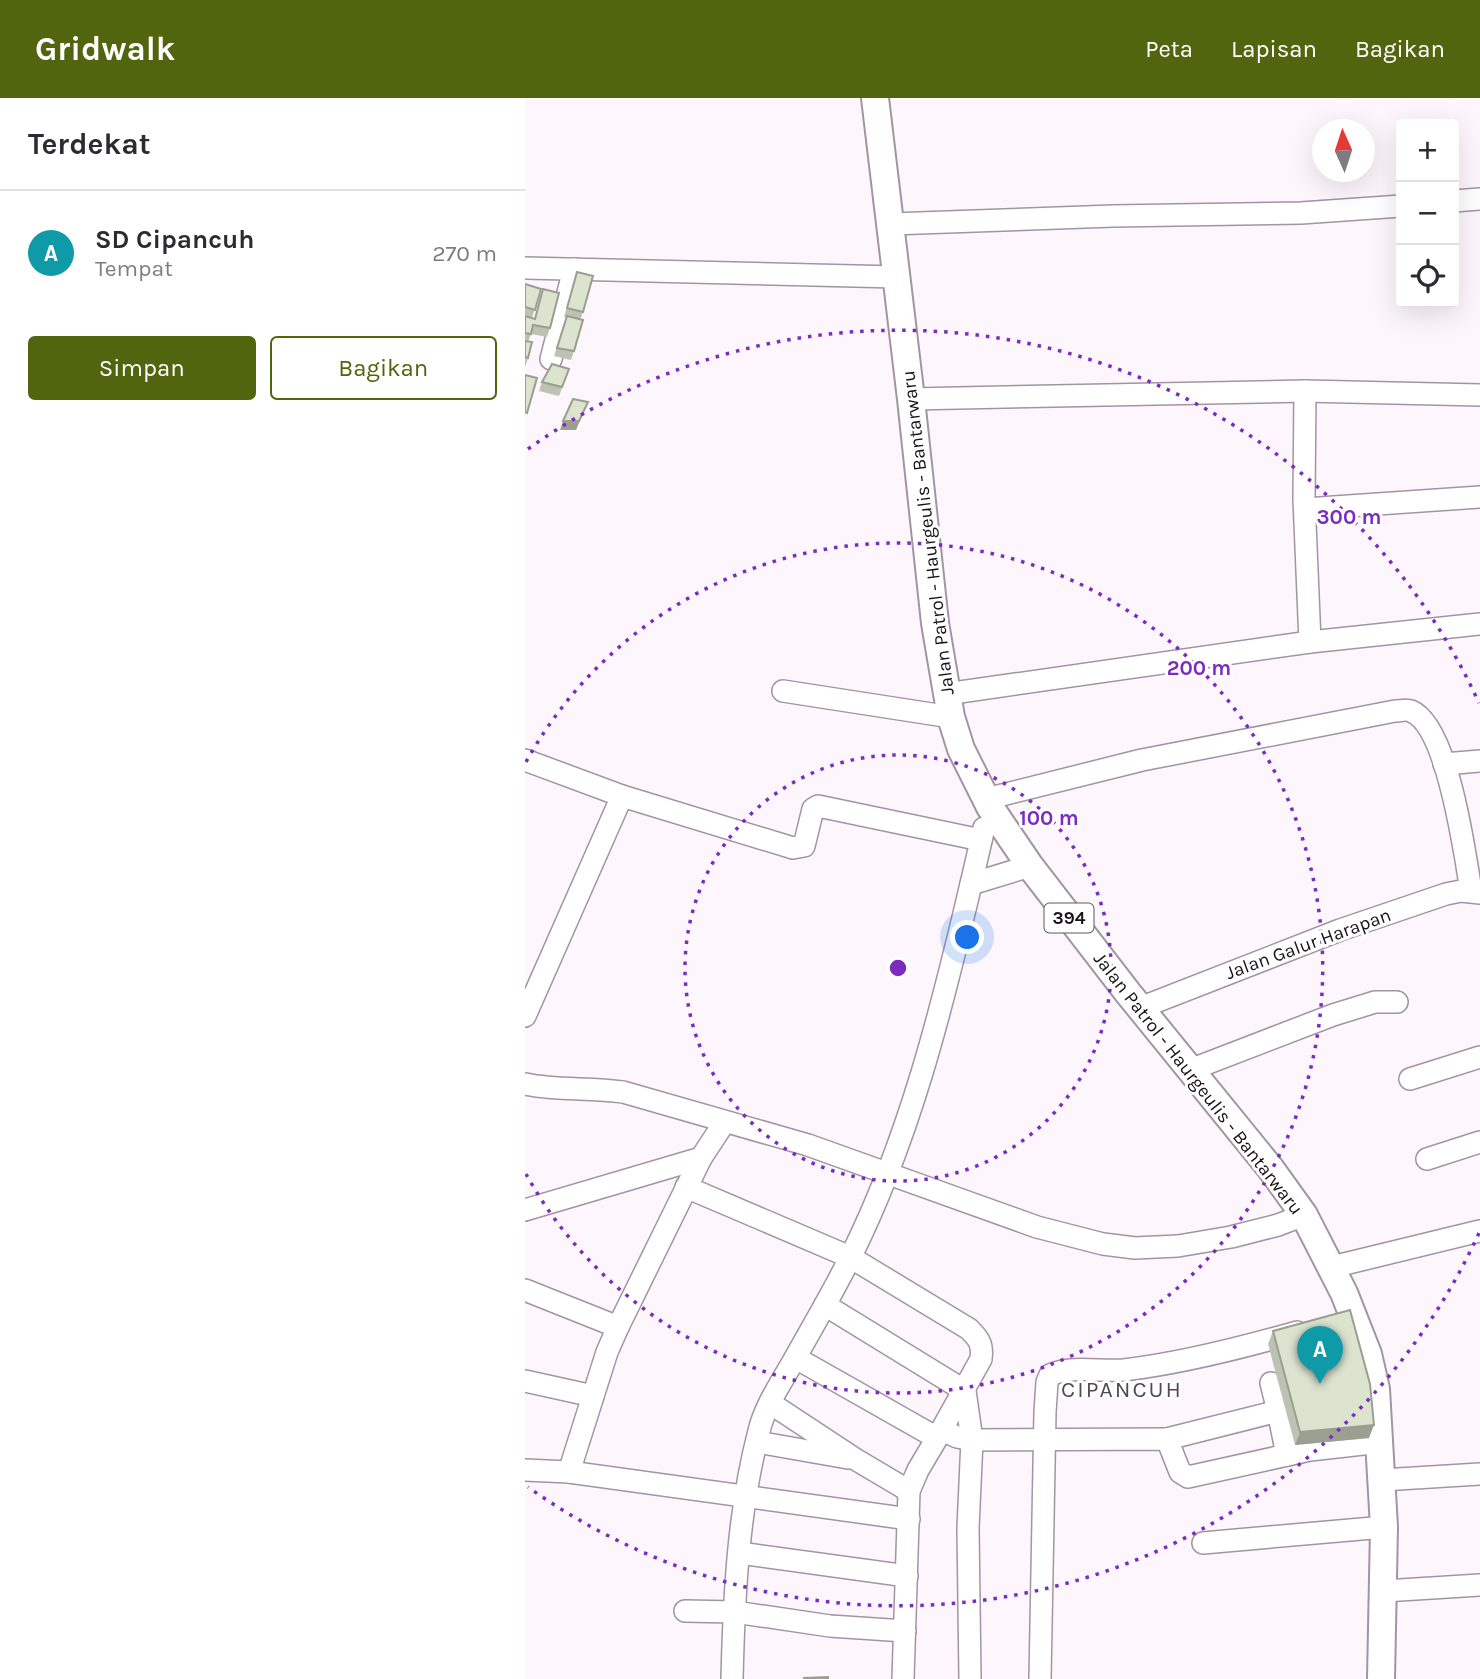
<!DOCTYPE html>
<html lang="id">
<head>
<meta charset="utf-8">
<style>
	:root { --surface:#fff; --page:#f2f2f3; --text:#2b2b33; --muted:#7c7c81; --line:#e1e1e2; --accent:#51650f }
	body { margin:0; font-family:Karla,sans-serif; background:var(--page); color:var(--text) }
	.controls { position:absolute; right:21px; top:21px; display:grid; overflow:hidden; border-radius:7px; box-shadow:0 7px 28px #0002 }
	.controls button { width:63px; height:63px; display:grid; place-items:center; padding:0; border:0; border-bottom:2px solid var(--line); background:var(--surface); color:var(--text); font:35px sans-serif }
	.compass { position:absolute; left:787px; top:21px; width:63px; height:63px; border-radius:50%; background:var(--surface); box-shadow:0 7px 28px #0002; rotate:357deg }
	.you { position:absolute; left:443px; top:840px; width:24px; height:24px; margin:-18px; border:5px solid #fff; border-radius:50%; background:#1a73e8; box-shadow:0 0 0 10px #1a73e833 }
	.badge { display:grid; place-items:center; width:46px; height:46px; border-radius:50%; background:var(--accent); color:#fff; font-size:23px; font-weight:700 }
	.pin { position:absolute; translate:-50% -58px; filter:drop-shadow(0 2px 4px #0008) }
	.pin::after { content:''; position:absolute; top:37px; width:24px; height:21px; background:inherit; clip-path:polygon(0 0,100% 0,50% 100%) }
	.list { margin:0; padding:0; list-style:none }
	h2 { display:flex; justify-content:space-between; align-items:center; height:91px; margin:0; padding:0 28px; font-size:30px }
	h2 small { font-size:23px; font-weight:400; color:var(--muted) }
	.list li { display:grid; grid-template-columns:46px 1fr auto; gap:21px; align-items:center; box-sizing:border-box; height:126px; padding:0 28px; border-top:2px solid var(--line) }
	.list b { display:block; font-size:26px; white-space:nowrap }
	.list p { margin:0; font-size:23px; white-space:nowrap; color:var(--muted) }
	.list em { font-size:23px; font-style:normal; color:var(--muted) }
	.actions { display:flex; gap:14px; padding:21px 28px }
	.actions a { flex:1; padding:16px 0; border:2px solid var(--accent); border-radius:7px; text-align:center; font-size:24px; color:var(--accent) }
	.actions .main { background:var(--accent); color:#fff }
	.icon { flex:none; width:38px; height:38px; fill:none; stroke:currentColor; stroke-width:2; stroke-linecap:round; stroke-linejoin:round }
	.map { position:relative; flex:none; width:955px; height:1581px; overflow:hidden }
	header { display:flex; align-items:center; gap:42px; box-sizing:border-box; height:98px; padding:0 35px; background:var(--accent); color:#fff }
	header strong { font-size:33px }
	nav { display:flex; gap:38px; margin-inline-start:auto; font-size:24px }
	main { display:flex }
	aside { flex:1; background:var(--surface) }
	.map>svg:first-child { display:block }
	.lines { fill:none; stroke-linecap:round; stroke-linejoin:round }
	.minor-casing { stroke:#a294a3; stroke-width:24 }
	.major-casing { stroke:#a294a3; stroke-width:30 }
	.minor { stroke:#fff; stroke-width:21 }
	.major { stroke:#fff; stroke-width:26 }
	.wall { fill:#bdc3b2 }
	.shaded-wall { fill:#9a9f91 }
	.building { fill:#dce3cf; stroke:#9a9f91; stroke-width:2 }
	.ring { fill:none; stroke:#7b2cbf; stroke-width:3.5; stroke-dasharray:3.5 7 }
	.labels { text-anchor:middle; stroke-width:6; stroke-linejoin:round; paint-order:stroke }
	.shield { fill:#fff; stroke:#5d595d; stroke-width:2 }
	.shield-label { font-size:18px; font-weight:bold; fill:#171217 }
	.street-label { font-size:19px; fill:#171217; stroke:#fff }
	.quarter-label { font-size:23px; letter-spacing:2px; fill:#544855; stroke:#fff }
	.centre { fill:#7b2cbf; stroke:#fff; stroke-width:3.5 }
	.ring-label { font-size:21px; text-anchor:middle; font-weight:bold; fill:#7b2cbf; stroke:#fff; stroke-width:6; stroke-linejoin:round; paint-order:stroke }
</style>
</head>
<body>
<header>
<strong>Gridwalk</strong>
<nav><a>Peta</a><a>Lapisan</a><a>Bagikan</a></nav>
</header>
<main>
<aside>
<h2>Terdekat<small></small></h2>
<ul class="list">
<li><span class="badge" style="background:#0f9aa8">A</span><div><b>SD Cipancuh</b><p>Tempat</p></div><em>270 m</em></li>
</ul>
<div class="actions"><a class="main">Simpan</a><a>Bagikan</a></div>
</aside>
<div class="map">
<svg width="955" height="1581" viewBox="0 0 955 1581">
	<rect width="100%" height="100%" fill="#fdf7fd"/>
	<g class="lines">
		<defs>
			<g id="minor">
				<path d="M 929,103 L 955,101"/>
				<path d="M 366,126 L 588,118 L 776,115 L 876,108"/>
				<path d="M 0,170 L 371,179"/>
				<path d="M 26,261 L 49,171"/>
				<path d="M 780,293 L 779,401 L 785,544"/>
				<path d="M 386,301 L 780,293 L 955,297"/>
				<path d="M 780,411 L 955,399"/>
				<path d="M 258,593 L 426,619"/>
				<path d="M 421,596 L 785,544 L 955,526"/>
				<path d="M 0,662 L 97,698"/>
				<path d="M 919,666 L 955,663"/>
				<path d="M 461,701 L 617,662 L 870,613 C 875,613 881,611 886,613 C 923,628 940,756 946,793"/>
				<path d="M 459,730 L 446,786 L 505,768"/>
				<path d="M 615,910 L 815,832 L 921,796 L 936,793 L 955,795"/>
				<path d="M 0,918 L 97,698 L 268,750 L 279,748 L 288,711 L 293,708 L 456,742"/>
				<path d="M 665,972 L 808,917 L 850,904 L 872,904"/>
				<path d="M 885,981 L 955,959"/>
				<path d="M 0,986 C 32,993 65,989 98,994 L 283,1047 L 512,1129 L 578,1146 L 610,1150 L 653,1148 L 706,1139 L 753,1127 L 779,1117"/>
				<path d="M 902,1061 L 955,1044"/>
				<path d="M 161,1089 L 325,1159 L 444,1231 C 454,1241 458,1246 456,1261 L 412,1340"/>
				<path d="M 0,1112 L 176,1060"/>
				<path d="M 807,1169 L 955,1133"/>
				<path d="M 0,1192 L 93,1229"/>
				<path d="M 300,1207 L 440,1293 L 447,1342 L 443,1430 L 445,1581"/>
				<path d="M 271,1260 L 412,1340 L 393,1372 L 384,1393 L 378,1581"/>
				<path d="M 0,1283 L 68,1298"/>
				<path d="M 746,1285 L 753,1313"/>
				<path d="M 245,1305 L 330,1361 L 384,1393"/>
				<path d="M 417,1332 L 432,1339 L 447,1342 L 642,1341 L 655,1374 L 663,1379 L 785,1352 L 856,1344"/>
				<path d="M 642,1341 L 753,1313 L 762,1357"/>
				<path d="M 232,1344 L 323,1360"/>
				<path d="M 0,1372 L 44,1374 L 384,1421"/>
				<path d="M 44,1374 L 82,1254 L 93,1229 L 176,1060 L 199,1025"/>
				<path d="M 857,1382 L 955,1376"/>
				<path d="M 678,1445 L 859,1429"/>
				<path d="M 215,1455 L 382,1478"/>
				<path d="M 859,1493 L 955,1487"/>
				<path d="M 160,1513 L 210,1514 L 305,1528 L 380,1533"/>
				<path d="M 207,1581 C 209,1499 213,1413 234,1333 C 240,1308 256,1285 269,1262 C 288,1228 308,1194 325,1160 C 384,1042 416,914 446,786"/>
				<path d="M 515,1581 L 520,1314 L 522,1284 L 525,1277 C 547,1267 576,1274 599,1272 C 658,1265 716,1250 772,1234"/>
			</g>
			<path id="major" d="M 350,0 L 386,301 L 410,525 L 426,619 L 436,651 L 465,709 L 505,768 L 603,895 L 746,1071 L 779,1117 L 819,1195 L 843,1256 L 851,1291 L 859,1429 L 856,1581"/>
		</defs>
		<use href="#minor" class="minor-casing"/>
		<use href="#major" class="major-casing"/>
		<use href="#minor" class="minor"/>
		<use href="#major" class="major"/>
	</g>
	<g class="wall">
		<path d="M 52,174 L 58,214 L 55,222 L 49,253 L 46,262 L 29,258 L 41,219 L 39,219 Z"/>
		<path d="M 0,186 L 16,191 L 7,220 L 10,220 L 18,191 L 25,230 L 22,239 L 6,236 L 3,244 L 3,260 L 0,269 Z"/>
		<path d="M 44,271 L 34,298 L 14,293 L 17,284 Z"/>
		<path d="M 748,1233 L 844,1340 L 770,1347 L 743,1246 Z"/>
	</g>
	<g class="shaded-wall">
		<path d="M 63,304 L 51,332 L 35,332 L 38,323 Z"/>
		<path d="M 849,1327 L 844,1340 L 770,1347 L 775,1334 Z"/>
	</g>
	<g class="building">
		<path d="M 52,174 L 68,178 L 58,214 L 42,210 Z"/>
		<path d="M 0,186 L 16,191 L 10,212 L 0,209 Z"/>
		<path d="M 18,191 L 34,195 L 25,230 L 8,227 L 6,236 L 0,235 L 0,218 L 10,221 Z"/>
		<path d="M 42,218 L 58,222 L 49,253 L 32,250 Z"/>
		<path d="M 0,243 L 7,244 L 3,260 L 0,259 Z"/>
		<path d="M 27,266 L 44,271 L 37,289 L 17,284 Z"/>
		<path d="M 0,277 L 12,280 L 2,315 L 0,314 Z"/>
		<path d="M 48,301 L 63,304 L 54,323 L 38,323 Z"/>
		<path d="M 825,1212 L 845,1286 L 849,1327 L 775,1334 L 748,1233 Z"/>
		<path d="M 303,1579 L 303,1581 L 279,1581 L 279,1580 Z"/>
	</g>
	<g class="ring">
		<circle cx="373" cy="870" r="213"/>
		<path d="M1 664A425 425 0 1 1 1 1076"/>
		<path d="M954 1135A638 638 0 0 1 3 1389M3 351A638 638 0 0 1 954 605"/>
	</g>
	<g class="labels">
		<rect class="shield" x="519.5" y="805.5" width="49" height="29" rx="5"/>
		<g class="shield-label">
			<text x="544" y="826">394</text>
		</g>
		<g class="street-label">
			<text transform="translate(402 435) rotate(-97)" y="7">Jalan Patrol - Haurgeulis - Bantarwaru</text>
			<text transform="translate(783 845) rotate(-20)" y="7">Jalan Galur Harapan</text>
			<text transform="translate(674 985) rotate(52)" y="7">Jalan Patrol - Haurgeulis - Bantarwaru</text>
		</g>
		<g class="quarter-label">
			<text x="597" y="1299">CIPANCUH</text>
		</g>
	</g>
	<circle cx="373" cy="870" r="10" class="centre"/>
	<g class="ring-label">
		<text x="824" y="426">300 m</text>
		<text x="674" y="577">200 m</text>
		<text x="524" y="727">100 m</text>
	</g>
</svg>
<div class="controls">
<button>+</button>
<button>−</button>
<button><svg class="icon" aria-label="locate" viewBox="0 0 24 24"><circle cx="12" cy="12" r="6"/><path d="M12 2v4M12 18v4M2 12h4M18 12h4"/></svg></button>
</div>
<svg class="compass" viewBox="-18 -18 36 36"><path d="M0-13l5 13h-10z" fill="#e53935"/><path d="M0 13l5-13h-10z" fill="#7c7c81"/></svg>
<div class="you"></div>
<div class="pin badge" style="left:795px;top:1286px;background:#0f9aa8">A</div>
</div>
</main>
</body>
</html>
